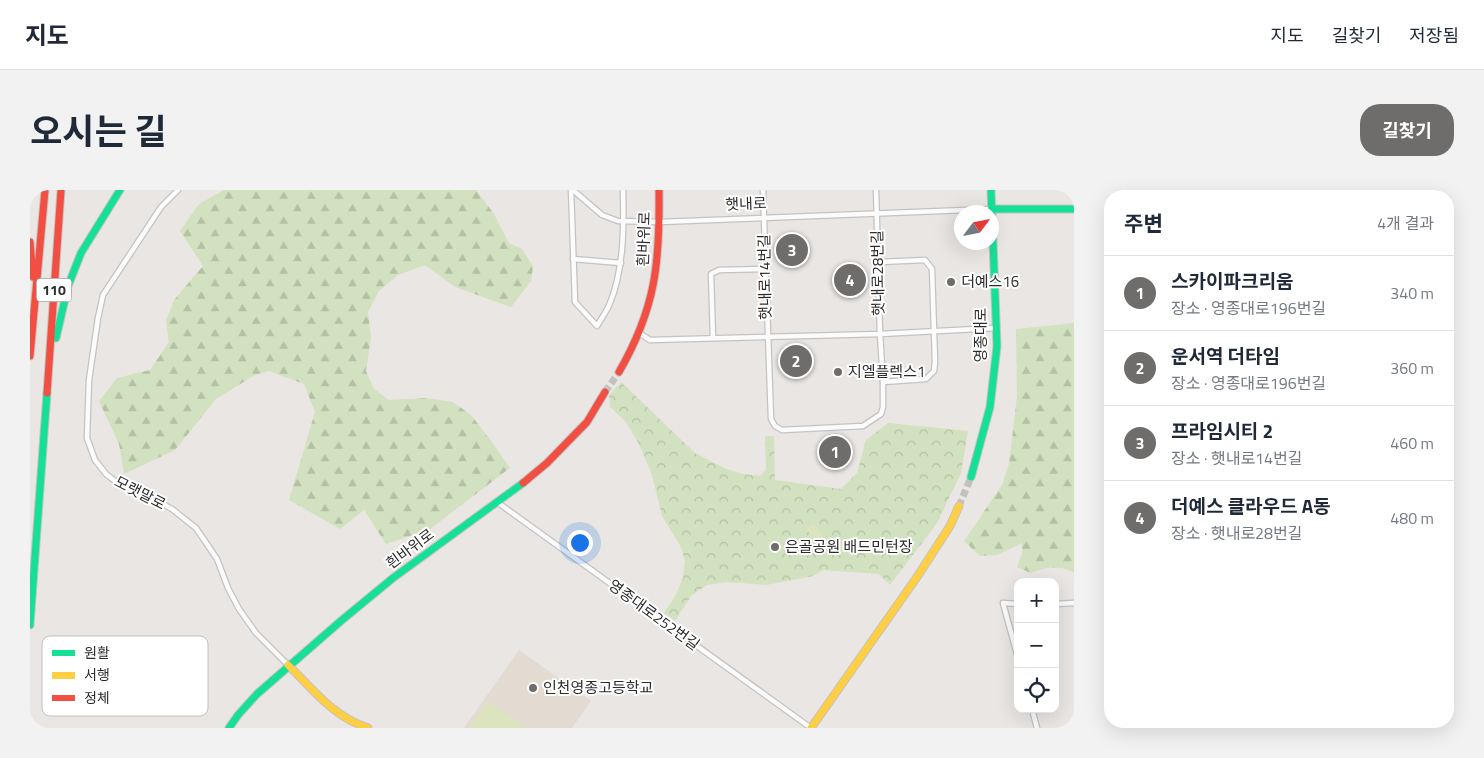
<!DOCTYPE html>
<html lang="ko">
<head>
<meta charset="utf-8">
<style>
	:root { --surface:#fff; --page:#f2f2f3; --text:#1f2937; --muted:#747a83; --line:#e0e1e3; --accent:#6e6d6c }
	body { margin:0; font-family:"Titillium Web","Noto Sans KR",sans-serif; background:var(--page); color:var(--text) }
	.controls { position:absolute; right:15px; bottom:15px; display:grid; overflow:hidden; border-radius:10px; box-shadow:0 5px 20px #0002 }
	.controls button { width:45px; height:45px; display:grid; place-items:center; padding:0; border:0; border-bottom:1px solid var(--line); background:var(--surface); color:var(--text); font:25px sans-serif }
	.compass { position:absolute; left:924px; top:15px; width:45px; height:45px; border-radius:50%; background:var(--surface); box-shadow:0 5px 20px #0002; rotate:58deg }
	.you { position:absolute; left:549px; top:352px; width:18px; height:18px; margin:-12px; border:4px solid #fff; border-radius:50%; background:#1a73e8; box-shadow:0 0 0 8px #1a73e833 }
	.badge { display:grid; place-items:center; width:32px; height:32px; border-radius:50%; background:var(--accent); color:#fff; font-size:16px; font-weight:700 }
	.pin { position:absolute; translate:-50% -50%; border:2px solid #fff; box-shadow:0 1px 5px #0006 }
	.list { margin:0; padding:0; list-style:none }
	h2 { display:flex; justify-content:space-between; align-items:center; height:65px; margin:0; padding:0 20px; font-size:21px }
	h2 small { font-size:16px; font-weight:400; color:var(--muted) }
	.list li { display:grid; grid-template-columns:32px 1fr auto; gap:15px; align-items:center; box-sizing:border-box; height:75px; padding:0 20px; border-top:1px solid var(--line) }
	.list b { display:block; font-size:19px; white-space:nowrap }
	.list p { margin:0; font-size:16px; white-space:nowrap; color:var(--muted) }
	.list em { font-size:16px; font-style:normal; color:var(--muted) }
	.icon { flex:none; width:28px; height:28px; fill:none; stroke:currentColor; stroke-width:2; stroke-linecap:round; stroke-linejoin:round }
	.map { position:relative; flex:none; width:1044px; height:538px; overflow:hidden; border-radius:20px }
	header { display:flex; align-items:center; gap:30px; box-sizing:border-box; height:70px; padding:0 25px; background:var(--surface); border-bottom:1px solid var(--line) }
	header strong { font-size:24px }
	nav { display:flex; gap:28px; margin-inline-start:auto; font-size:18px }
	.intro { display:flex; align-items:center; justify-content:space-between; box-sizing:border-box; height:120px; padding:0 30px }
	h1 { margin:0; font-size:35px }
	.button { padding:12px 22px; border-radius:20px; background:var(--accent); color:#fff; font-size:18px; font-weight:700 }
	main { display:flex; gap:30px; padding:0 30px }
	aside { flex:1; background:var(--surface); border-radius:20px; box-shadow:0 5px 20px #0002 }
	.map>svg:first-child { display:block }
	.education { fill:#e3dbd2 }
	.forest { fill:url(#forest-firs) }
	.park { fill:url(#park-crowns) }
	.pitch { fill:#dbe4be }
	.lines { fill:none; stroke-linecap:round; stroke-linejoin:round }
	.secondary-tunnel { stroke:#c3c1be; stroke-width:7; stroke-dasharray:7 3.5; stroke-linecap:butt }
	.street-casing { stroke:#c4c3c3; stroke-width:7 }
	.fast-casing { stroke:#c4c3c3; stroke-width:9 }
	.slow-casing { stroke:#c4c3c3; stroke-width:9 }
	.jam-casing { stroke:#c4c3c3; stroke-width:9 }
	.street { stroke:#fcfbfb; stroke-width:4.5 }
	.fast { stroke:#16e098; stroke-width:7 }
	.slow { stroke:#ffcf43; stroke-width:7 }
	.jam { stroke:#f24e42; stroke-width:7 }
	.poi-dot { fill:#6e6d6c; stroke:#fff; stroke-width:2 }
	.labels { text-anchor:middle; stroke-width:4; stroke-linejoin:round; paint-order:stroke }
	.shield { fill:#fff; stroke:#6b6b6b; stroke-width:1 }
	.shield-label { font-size:14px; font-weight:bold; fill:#2c2c2c }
	.street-label { font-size:15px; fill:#2c2c2c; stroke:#fff }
	.poi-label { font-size:15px; fill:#2c2c2c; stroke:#fff; text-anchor:start }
	.key { fill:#fff; stroke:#c0c0c0; stroke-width:1 }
	.key-label { font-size:14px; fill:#2c2c2c }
</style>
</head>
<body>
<header>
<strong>지도</strong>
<nav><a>지도</a><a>길찾기</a><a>저장됨</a></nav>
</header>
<div class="intro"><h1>오시는 길</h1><a class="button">길찾기</a></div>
<main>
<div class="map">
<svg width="1044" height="538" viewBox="0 0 1044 538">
	<defs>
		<pattern id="forest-firs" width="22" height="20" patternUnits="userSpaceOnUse" patternTransform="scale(1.25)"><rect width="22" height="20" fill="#d2e1bf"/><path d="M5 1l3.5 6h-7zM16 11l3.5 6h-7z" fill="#b4c1a4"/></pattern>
		<pattern id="park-crowns" width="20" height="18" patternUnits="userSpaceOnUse" patternTransform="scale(1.25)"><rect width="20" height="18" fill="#d2e1bf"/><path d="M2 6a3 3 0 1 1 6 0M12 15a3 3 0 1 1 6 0" fill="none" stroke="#b4c1a4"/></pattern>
	</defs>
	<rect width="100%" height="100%" fill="#e9e6e3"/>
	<path class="education" d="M 489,460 L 561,511 L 542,538 L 434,538 Z"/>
	<g class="forest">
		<path d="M 194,0 L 446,0 L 464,24 L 479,53 L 492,59 L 503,76 L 501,91 L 481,117 L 425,97 L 395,75 L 368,85 L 349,101 L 338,122 L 341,147 L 336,181 L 344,199 L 359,210 L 396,208 L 423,212 L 441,225 L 459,248 L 480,278 L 400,339 L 356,354 L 334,320 L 310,339 L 259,310 L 285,222 L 274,194 L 239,181 L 225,185 L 186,209 L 145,260 L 94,284 L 89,254 L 69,211 L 87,188 L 120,180 L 139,152 L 136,131 L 144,110 L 173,76 L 150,41 L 169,14 Z"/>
		<path d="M 1044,133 L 1044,382 C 1027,376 1019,376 1001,383 L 987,377 L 992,364 L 992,353 L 967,365 L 950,366 L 934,351 L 972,295 L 979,274 L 987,206 L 986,139 Z"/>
	</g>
	<path class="park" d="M 591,192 L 665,263 L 694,278 L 713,284 L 730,286 L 736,280 L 735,246 L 744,246 L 745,290 L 811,299 L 827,283 L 836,250 L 858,233 L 938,241 L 931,283 L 907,333 L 860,395 L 849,384 L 793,380 L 783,386 L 736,395 L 696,392 L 677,395 L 661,406 L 645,431 L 634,423 L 646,405 L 653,388 L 655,371 L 651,357 L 632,326 L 622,285 L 610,256 L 596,232 L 580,217 L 579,206 Z"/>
	<g class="pitch">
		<path d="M 784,333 L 794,348 L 786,354 L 776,338 Z"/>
		<path d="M 458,511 L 496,538 L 439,538 Z"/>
	</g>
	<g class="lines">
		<g class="secondary-tunnel">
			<path d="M 575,202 L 589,182"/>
			<path d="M 929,316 L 941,287"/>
		</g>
		<defs>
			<g id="street">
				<path d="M 148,0 L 131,17 L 73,105 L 68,128 L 59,190 L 57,248 L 65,270 L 76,284 L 90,295 L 116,305 L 142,319 L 166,338 L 187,369 L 198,398 L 209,419 L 226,443 L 258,475"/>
				<path d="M 541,0 L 545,112 L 567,136 C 571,129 577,121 580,113 C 594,79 594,35 593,0"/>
				<path d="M 543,0 L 572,25 L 588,31 L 630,32 L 962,19"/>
				<path d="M 733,0 L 741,229 L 745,236 L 752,240 L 833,236 L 851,224 L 853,217 L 853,192 L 850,144 L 846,0"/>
				<path d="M 543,69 L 591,73"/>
				<path d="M 849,72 L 895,70 L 902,79 L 905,172 L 904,181 L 896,189 L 853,192"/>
				<path d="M 609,143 L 620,150 L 850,144 L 966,138"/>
				<path d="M 683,148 L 681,84 L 689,80 L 735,79"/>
				<path d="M 467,312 L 781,538"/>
				<path d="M 988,414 L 973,413 L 988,468"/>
				<path d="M 1025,414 L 1044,413"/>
				<path d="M 1002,519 L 1007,538"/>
			</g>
			<g id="fast">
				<path d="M 962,19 L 1044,19"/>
				<path d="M 26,148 L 38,96 L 51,63 L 90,0"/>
				<path d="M 941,287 L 960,217 L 967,156 L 961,0"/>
				<path d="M 0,435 L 17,203"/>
				<path d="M 199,538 L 208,525 L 227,504 L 312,430 L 363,388 L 493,293"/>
			</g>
			<g id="slow">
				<path d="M 258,475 C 284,500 302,526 338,538"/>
				<path d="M 781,538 L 887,387 L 920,336 L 929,316"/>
			</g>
			<g id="jam">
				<path d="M 0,52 L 3,87"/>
				<path d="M 0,166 L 15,0"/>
				<path d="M 589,182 C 626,118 630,72 629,0"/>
				<path d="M 17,203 L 31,0"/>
				<path d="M 493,293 L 517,273 L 557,232 L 575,202"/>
			</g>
		</defs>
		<use href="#street" class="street-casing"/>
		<use href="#fast" class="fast-casing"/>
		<use href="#slow" class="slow-casing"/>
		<use href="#jam" class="jam-casing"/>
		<use href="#street" class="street"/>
		<use href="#fast" class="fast"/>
		<use href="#slow" class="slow"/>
		<use href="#jam" class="jam"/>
	</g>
	<g class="poi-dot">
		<circle cx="921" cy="92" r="5"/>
		<circle cx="808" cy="182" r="5"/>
		<circle cx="745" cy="357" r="5"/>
		<circle cx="503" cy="498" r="5"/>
	</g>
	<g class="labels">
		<rect class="shield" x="6.5" y="88.5" width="35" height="23" rx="4"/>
		<g class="shield-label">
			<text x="24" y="105">110</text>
		</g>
		<g class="street-label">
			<text transform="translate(716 14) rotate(-2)" y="5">햇내로</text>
			<text transform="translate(614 49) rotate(-88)" y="5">흰바위로</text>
			<text transform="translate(848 83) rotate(-91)" y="5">햇내로28번길</text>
			<text transform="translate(735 87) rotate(-91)" y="5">햇내로14번길</text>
			<text transform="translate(951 145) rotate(-90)" y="5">영종대로</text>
			<text transform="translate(110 303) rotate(27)" y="5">모랫말로</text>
			<text transform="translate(380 359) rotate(-37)" y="5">흰바위로</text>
			<text transform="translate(624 425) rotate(36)" y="5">영종대로252번길</text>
		</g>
		<g class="poi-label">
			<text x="931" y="97">더예스16</text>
			<text x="818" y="187">지엘플렉스1</text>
			<text x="755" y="362">은골공원 배드민턴장</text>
			<text x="513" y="503">인천영종고등학교</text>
		</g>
	</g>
	<rect x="12" y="446" width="166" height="80" rx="8" class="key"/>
	<rect x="22" y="460" width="23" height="6" fill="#16e098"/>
	<rect x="22" y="482" width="23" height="7" fill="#ffcf43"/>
	<rect x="22" y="505" width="23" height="6" fill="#f24e42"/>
	<g class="key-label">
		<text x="54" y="468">원활</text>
		<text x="54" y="490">서행</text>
		<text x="54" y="513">정체</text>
	</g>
</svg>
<div class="controls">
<button>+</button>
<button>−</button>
<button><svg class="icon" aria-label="locate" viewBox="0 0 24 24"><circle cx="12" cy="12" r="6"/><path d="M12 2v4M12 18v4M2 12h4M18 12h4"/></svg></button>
</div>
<svg class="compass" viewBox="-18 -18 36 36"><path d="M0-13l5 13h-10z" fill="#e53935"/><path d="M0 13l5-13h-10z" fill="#747a83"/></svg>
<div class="you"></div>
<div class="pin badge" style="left:805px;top:262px">1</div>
<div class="pin badge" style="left:766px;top:171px">2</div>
<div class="pin badge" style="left:762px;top:60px">3</div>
<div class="pin badge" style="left:820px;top:90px">4</div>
</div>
<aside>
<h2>주변<small>4개 결과</small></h2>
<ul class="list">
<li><span class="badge">1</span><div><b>스카이파크리움</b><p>장소 · 영종대로196번길</p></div><em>340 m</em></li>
<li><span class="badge">2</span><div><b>운서역 더타임</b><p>장소 · 영종대로196번길</p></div><em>360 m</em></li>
<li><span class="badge">3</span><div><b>프라임시티 2</b><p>장소 · 햇내로14번길</p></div><em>460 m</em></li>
<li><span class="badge">4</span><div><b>더예스 클라우드 A동</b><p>장소 · 햇내로28번길</p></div><em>480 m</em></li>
</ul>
</aside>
</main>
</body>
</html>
